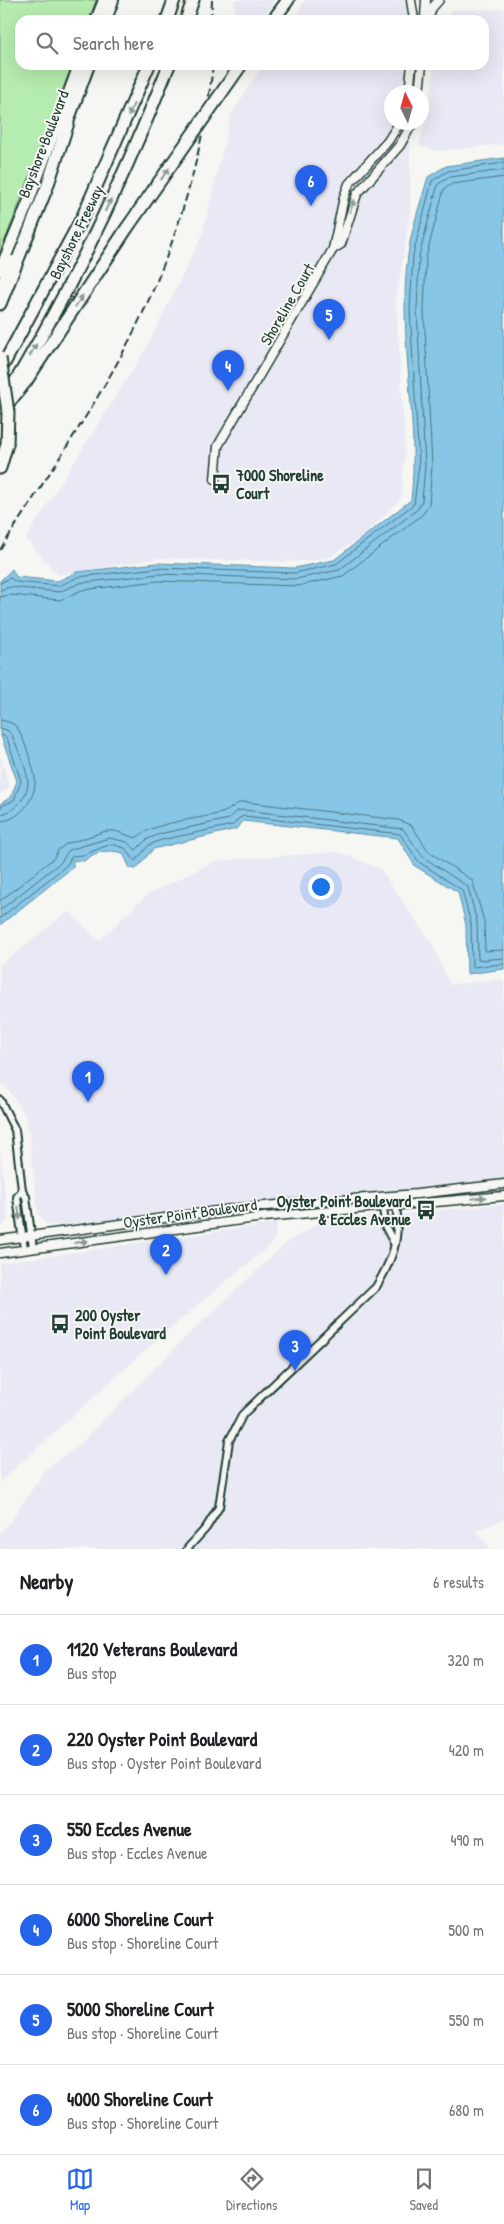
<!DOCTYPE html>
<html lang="en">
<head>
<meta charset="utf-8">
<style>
	:root { --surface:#fff; --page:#f6f6f6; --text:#202124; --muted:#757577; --line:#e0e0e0; --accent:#2563eb }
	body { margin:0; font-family:"Patrick Hand",sans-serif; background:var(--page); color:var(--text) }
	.compass { position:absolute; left:384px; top:85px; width:45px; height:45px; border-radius:50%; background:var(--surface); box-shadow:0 5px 20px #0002; rotate:355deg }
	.you { position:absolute; left:320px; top:886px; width:18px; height:18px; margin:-12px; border:4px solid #fff; border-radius:50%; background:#1a73e8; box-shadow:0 0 0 8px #1a73e833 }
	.badge { display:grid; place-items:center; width:32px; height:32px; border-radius:50%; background:var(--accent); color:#fff; font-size:16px; font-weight:700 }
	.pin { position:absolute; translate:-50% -41px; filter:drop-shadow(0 1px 2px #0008) }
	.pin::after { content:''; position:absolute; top:26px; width:18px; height:15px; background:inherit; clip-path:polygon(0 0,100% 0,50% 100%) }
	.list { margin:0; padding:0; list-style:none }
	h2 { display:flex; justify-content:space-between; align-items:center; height:65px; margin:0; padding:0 20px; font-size:21px }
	h2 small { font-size:16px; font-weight:400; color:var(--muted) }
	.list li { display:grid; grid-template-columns:32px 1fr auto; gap:15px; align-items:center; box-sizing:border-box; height:90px; padding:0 20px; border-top:1px solid var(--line) }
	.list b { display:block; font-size:19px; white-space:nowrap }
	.list p { margin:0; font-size:16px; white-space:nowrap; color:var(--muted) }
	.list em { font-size:16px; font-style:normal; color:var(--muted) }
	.icon { flex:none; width:28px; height:28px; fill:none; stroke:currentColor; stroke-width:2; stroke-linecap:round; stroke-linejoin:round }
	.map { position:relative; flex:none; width:504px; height:1549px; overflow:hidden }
	.search { position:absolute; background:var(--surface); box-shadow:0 5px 20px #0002; left:15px; right:15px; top:15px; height:55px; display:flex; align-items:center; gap:12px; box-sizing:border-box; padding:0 18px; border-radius:15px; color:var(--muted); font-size:19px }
	.sheet { height:605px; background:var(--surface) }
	nav { display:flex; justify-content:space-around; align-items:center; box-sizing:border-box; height:70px; border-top:1px solid var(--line); background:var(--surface); font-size:14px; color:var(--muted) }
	nav a { display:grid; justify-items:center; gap:2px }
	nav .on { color:var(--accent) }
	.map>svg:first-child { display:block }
	.built { fill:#e8e9f5 }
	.green { fill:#b5ecaf; stroke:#6a9472 }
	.water { fill:#88c6e8; stroke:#5e8fa0 }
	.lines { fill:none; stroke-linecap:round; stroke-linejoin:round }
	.shore { stroke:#49747c; stroke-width:1 }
	.minor-casing { stroke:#1f3d34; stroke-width:10 }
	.tertiary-casing { stroke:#1f3d34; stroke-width:11 }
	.primary-casing { stroke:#1f3d34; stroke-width:14 }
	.motorway-casing { stroke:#1f3d34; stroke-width:15 }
	.minor { stroke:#f6f6f2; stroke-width:6 }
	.tertiary { stroke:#f6f6f2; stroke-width:8 }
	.primary { stroke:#f6f6f2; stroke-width:10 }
	.motorway { stroke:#f6f6f2; stroke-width:11 }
	.rail { stroke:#1f3d34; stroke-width:2; stroke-dasharray:8 4; stroke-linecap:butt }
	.motorway-bridge-casing { stroke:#1f3d34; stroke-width:15; stroke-linecap:butt }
	.motorway-bridge { stroke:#f6f6f2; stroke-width:11 }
	.oneway { fill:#8a9a93 }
	.labels { text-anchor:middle; stroke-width:4; stroke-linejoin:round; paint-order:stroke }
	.street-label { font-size:16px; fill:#1f3d34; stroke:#f6f6f2 }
	.poi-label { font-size:16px; font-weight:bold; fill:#1f3d34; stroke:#f6f6f2; text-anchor:start }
</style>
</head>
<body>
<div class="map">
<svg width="504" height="1549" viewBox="0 0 504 1549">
	<rect width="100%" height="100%" fill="#f6f6f2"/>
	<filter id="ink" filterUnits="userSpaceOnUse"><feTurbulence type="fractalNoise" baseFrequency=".02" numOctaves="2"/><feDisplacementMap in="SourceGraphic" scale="10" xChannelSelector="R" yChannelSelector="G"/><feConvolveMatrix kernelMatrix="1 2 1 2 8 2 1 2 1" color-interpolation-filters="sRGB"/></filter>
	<g filter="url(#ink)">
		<g class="built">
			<path d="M 235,0 L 274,0 L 263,20 L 234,20 Z"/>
			<path d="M 305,0 L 404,0 L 410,1 L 410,20 L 293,20 Z"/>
			<path d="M 504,9 L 504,144 L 437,151 L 419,146 L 430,104 L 434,65 L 484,65 L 484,20 L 444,20 L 453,10 Z"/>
			<path d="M 263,65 L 410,65 L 410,92 L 392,92 L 392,122 L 410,123 L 410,212 L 396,301 L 405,447 L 401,499 L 361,538 L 327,558 L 293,562 L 160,558 L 58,575 L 26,538 L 147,347 L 202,236 L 231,115 Z"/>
			<path d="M 0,754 L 9,787 L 0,795 Z"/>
			<path d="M 339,852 L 380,869 L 432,944 L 450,985 L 504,979 L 504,1180 L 49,1226 L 38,1214 L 27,1118 L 7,1088 L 0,1083 L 0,965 L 69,911 L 99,941 L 147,895 L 215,861 Z"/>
			<path d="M 0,1150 L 8,1218 L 6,1223 L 0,1227 Z"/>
			<path d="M 504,1204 L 504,1519 L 476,1531 L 491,1549 L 0,1549 L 0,1532 L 10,1522 L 46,1469 L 77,1447 L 179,1344 L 287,1242 L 321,1222 Z"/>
			<path d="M 277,1223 L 275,1239 L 270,1245 L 162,1335 L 0,1482 L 0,1263 Z"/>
		</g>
		<path class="green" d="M 0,0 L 96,0 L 89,20 L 20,20 L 20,65 L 73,65 L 0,253 Z"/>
		<path class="water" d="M 504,158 L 504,969 L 467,974 L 466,925 L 458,892 L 415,866 L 398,838 L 243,821 L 236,829 L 153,849 L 136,869 L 130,868 L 123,853 C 108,849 96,851 84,861 L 73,860 L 73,867 L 0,925 L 0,804 L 11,797 L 17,781 L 0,733 L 0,581 L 12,569 L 16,577 L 58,581 L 77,572 L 157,563 L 294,568 L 334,560 L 411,500 C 420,419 397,336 408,255 C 411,229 421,202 428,177 L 446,166 Z"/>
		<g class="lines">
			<g class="shore">
				<path d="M 0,583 L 10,578 L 16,582 L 59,586 L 78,577 L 157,568 L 295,573 L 336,564 L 414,504 L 419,465 L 410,311 L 413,255 L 432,181 L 448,171 L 504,163"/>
				<path d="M 0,590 L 10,587 L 59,592 L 80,583 L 158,574 L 296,579 L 339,570 L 418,509 L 422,501 L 425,465 L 417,311 L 419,256 L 438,184 L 450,177 L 504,170"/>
				<path d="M 0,597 L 11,595 L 60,600 L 82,590 L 158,581 L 298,586 L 343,576 L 423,514 L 429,504 L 432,465 L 424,311 L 426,257 L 444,189 L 452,184 L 504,177"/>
				<path d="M 0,720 C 5,721 10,722 15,725 C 22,732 35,770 35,780 C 36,799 19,821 0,821"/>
				<path d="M 0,728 L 7,730 L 12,735 C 17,748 26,766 28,780 C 29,795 15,813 0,814"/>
				<path d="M 0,734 L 7,738 L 21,781 L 14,800 L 0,807"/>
				<path d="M 0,901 L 54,858 L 58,850 L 66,844 L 106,831 L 115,831 L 136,838 C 156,821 196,820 221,813 C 231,811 234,802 245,802 L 399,820 L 412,826 L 429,852 L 472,880 L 484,921 L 485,951 L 504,950"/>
				<path d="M 0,910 L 61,862 L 69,850 L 109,838 L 127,842 L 136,850 L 146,840 L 159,834 L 229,819 L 237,811 L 244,810 L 403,829 L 423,857 L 468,887 L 477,922 L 478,960 L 504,958"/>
				<path d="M 0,918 L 67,865 L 72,856 L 83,855 L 111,844 L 125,848 L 135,861 L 149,845 L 161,840 L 233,825 L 239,818 L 244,816 L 400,834 L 419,862 L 462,890 L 471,924 L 472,967 L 504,964"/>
			</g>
			<defs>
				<g id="minor">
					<path d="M 0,1100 L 15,1130 L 22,1190 L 26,1197 L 33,1248"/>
					<path d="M 22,1190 L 17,1197 L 24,1249"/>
					<path d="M 382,1197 L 385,1226 L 394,1243"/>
					<path d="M 187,1549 L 206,1528 L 219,1507 L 229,1441 L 243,1414 L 376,1287 C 397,1252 399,1237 396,1196"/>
				</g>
				<g id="tertiary">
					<path d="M 411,0 L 414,20"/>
					<path d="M 425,18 L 426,0"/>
					<path d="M 428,20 L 432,8 L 439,0"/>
					<path d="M 409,92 L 412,65"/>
					<path d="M 419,92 L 422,65"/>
					<path d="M 333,249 L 341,244 L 357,194 L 400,145 L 413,122"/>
					<path d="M 215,479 L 218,446 L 333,249 L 344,197 L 349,184 L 388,141 L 400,122"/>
					<path d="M 0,1240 L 240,1208 L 417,1194 L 504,1184"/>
					<path d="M 0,1253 L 264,1217 L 504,1196"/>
				</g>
				<g id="primary">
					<path d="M 96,20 L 104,0"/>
					<path d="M 106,20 L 113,0"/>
					<path d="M 65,130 L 89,65"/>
					<path d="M 0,270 L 28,203 L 79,65"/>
					<path d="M 0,288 L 12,261"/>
				</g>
				<g id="motorway">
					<path d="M 167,20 L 174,0"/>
					<path d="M 186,20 L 193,0"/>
					<path d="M 273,20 L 288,0"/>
					<path d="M 0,304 L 47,187 L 68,123"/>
					<path d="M 0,371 L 83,216 L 149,65"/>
					<path d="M 10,401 L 26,381 L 127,228"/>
					<path d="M 0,407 C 67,299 122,183 169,65"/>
					<path d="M 0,468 L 7,444"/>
				</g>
			</defs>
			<use href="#minor" class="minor-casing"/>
			<use href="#tertiary" class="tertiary-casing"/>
			<use href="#primary" class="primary-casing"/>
			<use href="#motorway" class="motorway-casing"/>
			<use href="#minor" class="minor"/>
			<use href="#tertiary" class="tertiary"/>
			<use href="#primary" class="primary"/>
			<use href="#motorway" class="motorway"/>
			<g class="rail">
				<path d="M 211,20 L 212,0"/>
				<path d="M 0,550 C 43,482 90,415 128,343 C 173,256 202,162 213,65"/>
			</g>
			<defs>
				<g id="motorway-bridge">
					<path d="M 127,228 L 241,65"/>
					<path d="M 0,358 L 8,412 L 7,444"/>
				</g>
			</defs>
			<use href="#motorway-bridge" class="motorway-bridge-casing"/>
			<use href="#motorway-bridge" class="motorway-bridge"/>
		</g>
		<defs><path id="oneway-solid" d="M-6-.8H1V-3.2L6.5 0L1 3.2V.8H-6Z" transform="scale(1.25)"/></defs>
		<g class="oneway">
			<use href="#oneway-solid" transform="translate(131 110) rotate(113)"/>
			<use href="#oneway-solid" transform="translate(165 174) rotate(-55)"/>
			<use href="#oneway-solid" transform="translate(108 205) rotate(-65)"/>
			<use href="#oneway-solid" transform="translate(352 206) rotate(-71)"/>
			<use href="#oneway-solid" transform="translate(79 301) rotate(-57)"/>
			<use href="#oneway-solid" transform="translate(33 350) rotate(-61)"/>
			<use href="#oneway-solid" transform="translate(479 1198) rotate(-5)"/>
			<use href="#oneway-solid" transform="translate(19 1213) rotate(84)"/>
			<use href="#oneway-solid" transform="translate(81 1242) rotate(-8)"/>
		</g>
	</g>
	<defs>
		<symbol id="bus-bare" viewBox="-9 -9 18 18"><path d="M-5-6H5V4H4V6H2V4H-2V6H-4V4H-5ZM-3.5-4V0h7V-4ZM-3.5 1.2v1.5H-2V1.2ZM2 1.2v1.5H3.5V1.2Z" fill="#1f3d34" stroke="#f6f6f2" stroke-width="2.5" paint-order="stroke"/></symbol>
	</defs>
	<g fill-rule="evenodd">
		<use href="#bus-bare" x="207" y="470" width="28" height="28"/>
		<use href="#bus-bare" x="412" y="1196" width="28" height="28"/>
		<use href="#bus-bare" x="46" y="1310" width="28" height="28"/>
	</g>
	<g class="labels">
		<g class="street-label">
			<text transform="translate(43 144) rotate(-69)" y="6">Bayshore Boulevard</text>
			<text transform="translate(76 232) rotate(-64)" y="6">Bayshore Freeway</text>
			<text transform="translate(287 304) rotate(-60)" y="6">Shoreline Court</text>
			<text transform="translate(190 1213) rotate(-8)" y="6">Oyster Point Boulevard</text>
		</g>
		<g class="poi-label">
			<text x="236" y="481">7000 Shoreline<tspan x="236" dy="18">Court</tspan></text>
			<text x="411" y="1207" text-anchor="end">Oyster Point Boulevard<tspan x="411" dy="18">&amp; Eccles Avenue</tspan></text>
			<text x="75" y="1321">200 Oyster<tspan x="75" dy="18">Point Boulevard</tspan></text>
		</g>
	</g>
</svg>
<svg class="compass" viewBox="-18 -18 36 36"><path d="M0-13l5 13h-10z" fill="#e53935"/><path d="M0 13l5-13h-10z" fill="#757577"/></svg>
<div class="you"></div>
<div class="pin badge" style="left:88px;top:1102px">1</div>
<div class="pin badge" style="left:166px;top:1275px">2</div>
<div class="pin badge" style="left:295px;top:1371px">3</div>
<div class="pin badge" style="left:228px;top:391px">4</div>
<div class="pin badge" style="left:329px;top:340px">5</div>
<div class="pin badge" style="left:311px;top:206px">6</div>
<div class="search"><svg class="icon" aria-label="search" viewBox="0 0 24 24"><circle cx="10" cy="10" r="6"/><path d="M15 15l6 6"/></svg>Search here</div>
</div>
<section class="sheet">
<h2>Nearby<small>6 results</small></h2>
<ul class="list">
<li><span class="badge">1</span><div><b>1120 Veterans Boulevard</b><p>Bus stop</p></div><em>320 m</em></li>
<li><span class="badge">2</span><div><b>220 Oyster Point Boulevard</b><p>Bus stop · Oyster Point Boulevard</p></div><em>420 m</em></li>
<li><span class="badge">3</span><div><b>550 Eccles Avenue</b><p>Bus stop · Eccles Avenue</p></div><em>490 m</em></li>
<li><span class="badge">4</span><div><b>6000 Shoreline Court</b><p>Bus stop · Shoreline Court</p></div><em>500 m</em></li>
<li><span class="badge">5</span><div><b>5000 Shoreline Court</b><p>Bus stop · Shoreline Court</p></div><em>550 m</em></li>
<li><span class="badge">6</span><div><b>4000 Shoreline Court</b><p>Bus stop · Shoreline Court</p></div><em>680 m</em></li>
</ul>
</section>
<nav>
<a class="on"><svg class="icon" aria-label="map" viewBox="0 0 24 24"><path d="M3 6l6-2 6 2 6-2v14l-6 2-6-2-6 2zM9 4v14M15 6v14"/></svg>Map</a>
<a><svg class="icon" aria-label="directions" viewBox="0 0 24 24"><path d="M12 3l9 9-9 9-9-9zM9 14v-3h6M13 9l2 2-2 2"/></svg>Directions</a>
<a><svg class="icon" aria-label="saved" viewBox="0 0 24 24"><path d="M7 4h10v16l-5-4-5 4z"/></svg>Saved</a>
</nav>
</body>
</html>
